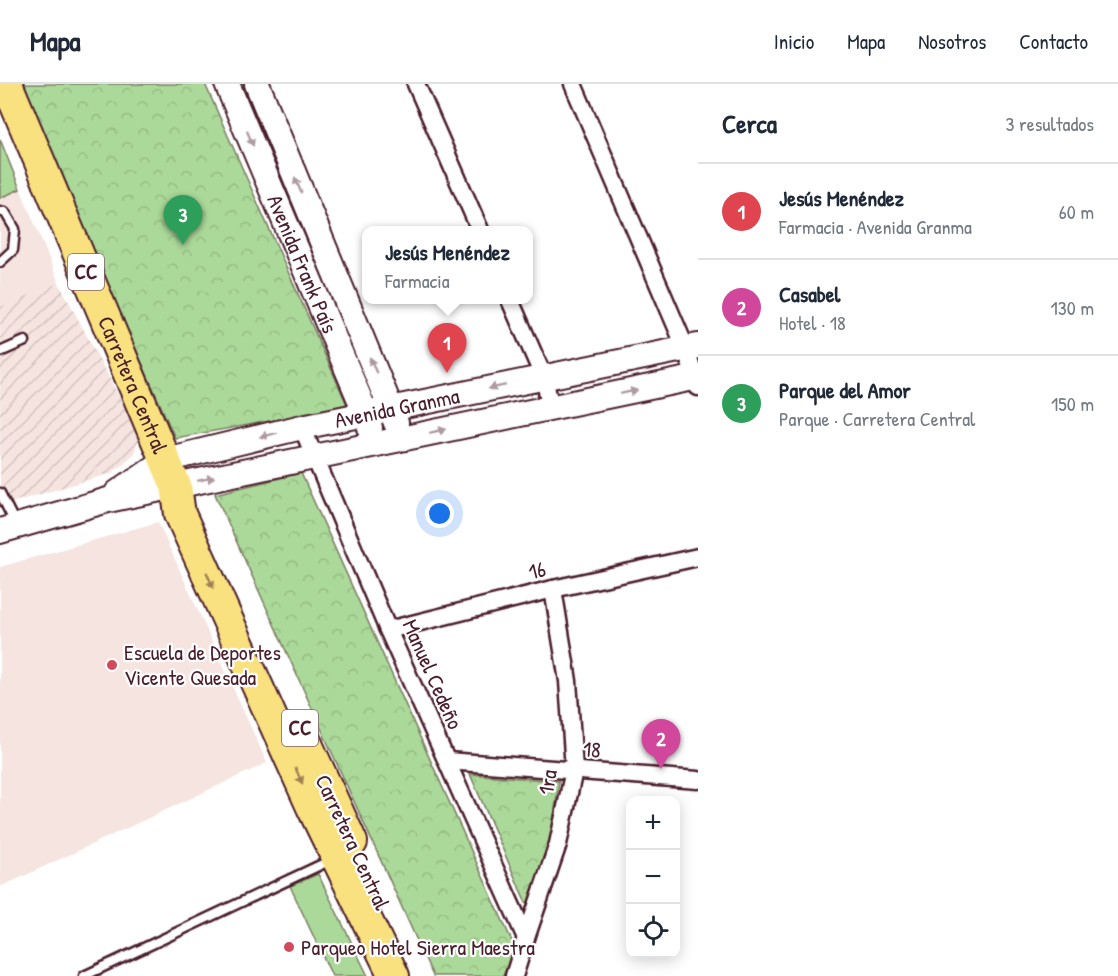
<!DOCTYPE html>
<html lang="es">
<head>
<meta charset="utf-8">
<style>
	:root { --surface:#fff; --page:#f2f2f3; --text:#1f2937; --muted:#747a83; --line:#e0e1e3; --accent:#d1495b }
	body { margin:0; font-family:"Patrick Hand",sans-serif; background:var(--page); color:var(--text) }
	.controls { position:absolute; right:18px; bottom:18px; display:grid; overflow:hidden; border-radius:12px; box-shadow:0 3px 15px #0003 }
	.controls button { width:54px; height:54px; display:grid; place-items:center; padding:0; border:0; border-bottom:2px solid var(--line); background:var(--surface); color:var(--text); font:30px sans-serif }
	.you { position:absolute; left:440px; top:430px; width:21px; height:21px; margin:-15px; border:4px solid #fff; border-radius:50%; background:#1a73e8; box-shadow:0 0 0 9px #1a73e833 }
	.badge { display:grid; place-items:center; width:39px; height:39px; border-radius:50%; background:var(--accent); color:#fff; font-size:20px; font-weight:700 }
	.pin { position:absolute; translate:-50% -50px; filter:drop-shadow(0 2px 3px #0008) }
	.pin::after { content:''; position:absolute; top:32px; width:21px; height:18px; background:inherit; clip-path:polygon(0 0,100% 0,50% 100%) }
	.popup { position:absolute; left:362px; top:142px; width:171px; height:78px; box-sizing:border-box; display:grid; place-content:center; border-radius:12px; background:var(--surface); filter:drop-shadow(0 2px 4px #0005); font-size:20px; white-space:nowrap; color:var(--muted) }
	.popup b { font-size:22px; color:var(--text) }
	.popup::after { content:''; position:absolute; left:50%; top:100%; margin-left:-12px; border:12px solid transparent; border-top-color:var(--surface) }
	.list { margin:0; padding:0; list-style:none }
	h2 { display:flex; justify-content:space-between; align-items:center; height:78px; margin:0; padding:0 24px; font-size:26px }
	h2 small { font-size:20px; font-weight:400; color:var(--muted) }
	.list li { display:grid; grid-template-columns:39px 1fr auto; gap:18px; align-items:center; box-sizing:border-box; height:96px; padding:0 24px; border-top:2px solid var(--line) }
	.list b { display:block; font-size:22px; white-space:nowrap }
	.list p { margin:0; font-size:20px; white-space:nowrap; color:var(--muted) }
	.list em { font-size:20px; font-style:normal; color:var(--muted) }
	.icon { flex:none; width:33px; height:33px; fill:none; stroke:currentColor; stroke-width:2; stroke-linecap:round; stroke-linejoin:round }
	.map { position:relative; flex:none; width:698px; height:892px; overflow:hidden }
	header { display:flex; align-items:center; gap:36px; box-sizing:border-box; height:84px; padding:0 30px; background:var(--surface); border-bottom:2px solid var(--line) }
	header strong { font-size:28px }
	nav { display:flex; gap:33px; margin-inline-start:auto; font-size:21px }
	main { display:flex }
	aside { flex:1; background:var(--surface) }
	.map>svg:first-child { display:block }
	.built { fill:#f5e4e0 }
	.industrial { fill:url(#industrial-furrows) }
	.green { fill:#abd999; stroke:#7a7c62; stroke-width:1.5 }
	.park { fill:url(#park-crowns); stroke:#7a7c62; stroke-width:1.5 }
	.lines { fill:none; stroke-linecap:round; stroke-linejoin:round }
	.lane-casing { stroke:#4a1f2b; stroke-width:13 }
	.street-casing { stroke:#4a1f2b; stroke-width:21 }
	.secondary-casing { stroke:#4a1f2b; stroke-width:28 }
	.highway-casing { stroke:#4a1f2b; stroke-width:34 }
	.lane { stroke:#fff; stroke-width:8 }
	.street { stroke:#fff; stroke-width:16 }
	.secondary { stroke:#fff; stroke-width:24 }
	.highway { stroke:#fae180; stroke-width:30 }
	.oneway { fill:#ae9aa0 }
	.oneway2 { fill:#a28056 }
	.poi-dot { fill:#d1495b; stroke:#fff; stroke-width:2 }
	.labels { text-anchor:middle; stroke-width:4.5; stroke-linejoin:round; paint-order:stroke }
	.shield { fill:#fff; stroke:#80626b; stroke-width:1.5 }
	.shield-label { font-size:21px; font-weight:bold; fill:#4a1f2b }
	.street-label { font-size:22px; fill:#4a1f2b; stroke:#fff }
	.poi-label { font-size:22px; fill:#4a1f2b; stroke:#fff; text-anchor:start }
</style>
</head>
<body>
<header>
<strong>Mapa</strong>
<nav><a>Inicio</a><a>Mapa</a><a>Nosotros</a><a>Contacto</a></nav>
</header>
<main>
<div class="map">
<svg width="698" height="892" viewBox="0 0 698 892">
	<defs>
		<pattern id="industrial-furrows" width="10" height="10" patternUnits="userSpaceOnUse" patternTransform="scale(1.5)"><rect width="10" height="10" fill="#f5e4e0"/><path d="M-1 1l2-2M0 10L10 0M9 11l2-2" fill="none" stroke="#d4c3c0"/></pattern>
		<pattern id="park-crowns" width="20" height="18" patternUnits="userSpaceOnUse" patternTransform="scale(1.5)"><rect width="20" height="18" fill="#abd999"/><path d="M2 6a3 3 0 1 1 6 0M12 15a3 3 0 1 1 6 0" fill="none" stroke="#95ba84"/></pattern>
	</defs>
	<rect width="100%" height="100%" fill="#fff"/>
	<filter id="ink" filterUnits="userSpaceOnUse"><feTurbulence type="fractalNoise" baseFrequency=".0167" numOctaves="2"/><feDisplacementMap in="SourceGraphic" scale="12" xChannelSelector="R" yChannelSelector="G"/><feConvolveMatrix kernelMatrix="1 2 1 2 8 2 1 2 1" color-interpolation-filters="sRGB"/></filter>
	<g filter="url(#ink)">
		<g class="built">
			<path d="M 0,55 L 59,199 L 0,223 Z"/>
			<path d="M 158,438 L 267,679 L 0,803 L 0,483 Z"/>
		</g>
		<path class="industrial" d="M 59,199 L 140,352 L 133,371 L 112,389 L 0,422 L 0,223 Z"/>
		<g class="green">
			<path d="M 239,0 L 244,0 L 348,245 L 344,247 Z"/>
			<path d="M 0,55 L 20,105 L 0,114 Z"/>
			<path d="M 318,790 L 368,892 L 332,892 L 290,802 Z"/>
		</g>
		<g class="park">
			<path d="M 19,0 L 205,0 L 348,323 L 175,354 Z"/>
			<path d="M 301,389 L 515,864 L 503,892 L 433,892 L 215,410 Z"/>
			<path d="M 470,690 L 559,697 L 550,760 L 530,828 Z"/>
		</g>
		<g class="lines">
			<defs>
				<g id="lane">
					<path d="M 0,127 L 5,128 L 15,145 L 13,166 L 0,178"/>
					<path d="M 0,268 L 25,257"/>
					<path d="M 0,409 L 16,441"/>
					<path d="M 84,892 L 331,776"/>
				</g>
				<g id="street">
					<path d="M 416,0 L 480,146"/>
					<path d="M 573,0 L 686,265 L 698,303"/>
					<path d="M 510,216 L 544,294 L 551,324"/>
					<path d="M 302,343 L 388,546 L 526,854"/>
					<path d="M 388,546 L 553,505 L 698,473"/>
					<path d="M 447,677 L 698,696"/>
					<path d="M 514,892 L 526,854 L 558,760 L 574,686 L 568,597 L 553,505"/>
				</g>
				<g id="secondary">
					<path id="s1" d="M 227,0 L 366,330 L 370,344"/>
					<path d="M 257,0 L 391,325 L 396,339"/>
					<path id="s2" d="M 117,409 L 165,376 L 302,343 L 698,262"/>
					<path d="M 0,447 L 108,416 L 698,293"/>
				</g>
				<g id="highway">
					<path id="s3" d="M 7,0 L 165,376 L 176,402 L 180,430 L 312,723 L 394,892"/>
					<path d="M 302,649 L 352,758"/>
				</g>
			</defs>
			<use href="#lane" class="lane-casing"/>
			<use href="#street" class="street-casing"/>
			<use href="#secondary" class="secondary-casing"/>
			<use href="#highway" class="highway-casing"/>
			<use href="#lane" class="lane"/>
			<use href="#street" class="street"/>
			<use href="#secondary" class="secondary"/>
			<use href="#highway" class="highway"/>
		</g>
		<defs><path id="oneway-solid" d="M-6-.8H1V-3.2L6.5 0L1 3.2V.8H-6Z" transform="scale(1.5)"/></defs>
		<g class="oneway">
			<use href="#oneway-solid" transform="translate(250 54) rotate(67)"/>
			<use href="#oneway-solid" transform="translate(298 101) rotate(-113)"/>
			<use href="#oneway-solid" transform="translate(373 281) rotate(-113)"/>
			<use href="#oneway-solid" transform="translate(497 303) rotate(168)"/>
			<use href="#oneway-solid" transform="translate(629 308) rotate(-12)"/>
			<use href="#oneway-solid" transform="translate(438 347) rotate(-12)"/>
			<use href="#oneway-solid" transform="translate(268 351) rotate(166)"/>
			<use href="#oneway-solid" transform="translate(206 395) rotate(-12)"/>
		</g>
		<g class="oneway2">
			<use href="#oneway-solid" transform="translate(210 496) rotate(66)"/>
			<use href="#oneway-solid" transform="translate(299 692) rotate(66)"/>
		</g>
	</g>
	<g class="poi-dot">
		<circle cx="112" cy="581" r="6"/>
		<circle cx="289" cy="863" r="6"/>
	</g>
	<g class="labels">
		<g class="shield">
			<rect x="68" y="170" width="36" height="36" rx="4.5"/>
			<rect x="282" y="626" width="36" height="36" rx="4.5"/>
		</g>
		<g class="shield-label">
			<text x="86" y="195">CC</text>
			<text x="300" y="651">CC</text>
		</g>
		<g class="street-label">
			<text dy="8" stroke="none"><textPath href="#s1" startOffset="195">Avenida Frank País</textPath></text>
			<text dy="8" stroke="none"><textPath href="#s3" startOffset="326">Carretera Central</textPath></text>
			<text dy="8" stroke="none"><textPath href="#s2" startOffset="296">Avenida Granma</textPath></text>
			<text transform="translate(537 486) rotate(-14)" y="8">16</text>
			<text transform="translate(433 590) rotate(66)" y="8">Manuel Cedeño</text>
			<text transform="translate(592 665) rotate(5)" y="8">18</text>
			<text transform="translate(547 698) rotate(-81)" y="8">1ra</text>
			<text transform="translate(353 758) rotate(65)" y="8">Carretera Central</text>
		</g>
		<g class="poi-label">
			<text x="124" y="576">Escuela de Deportes<tspan x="124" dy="25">Vicente Quesada</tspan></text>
			<text x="301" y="871">Parqueo Hotel Sierra Maestra</text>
		</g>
	</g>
</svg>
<div class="controls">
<button>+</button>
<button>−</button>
<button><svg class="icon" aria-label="locate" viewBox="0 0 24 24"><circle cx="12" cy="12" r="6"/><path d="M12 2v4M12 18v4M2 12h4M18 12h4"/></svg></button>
</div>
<div class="you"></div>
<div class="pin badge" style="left:447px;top:289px;background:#e0444e">1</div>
<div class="popup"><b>Jesús Menéndez</b>Farmacia</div>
<div class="pin badge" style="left:661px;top:685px;background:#d1479c">2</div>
<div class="pin badge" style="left:183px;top:161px;background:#2e9e5b">3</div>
</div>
<aside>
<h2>Cerca<small>3 resultados</small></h2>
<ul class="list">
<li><span class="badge" style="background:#e0444e">1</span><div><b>Jesús Menéndez</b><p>Farmacia · Avenida Granma</p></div><em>60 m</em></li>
<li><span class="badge" style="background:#d1479c">2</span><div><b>Casabel</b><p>Hotel · 18</p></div><em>130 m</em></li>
<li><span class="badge" style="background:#2e9e5b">3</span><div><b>Parque del Amor</b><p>Parque · Carretera Central</p></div><em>150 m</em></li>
</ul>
</aside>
</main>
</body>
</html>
